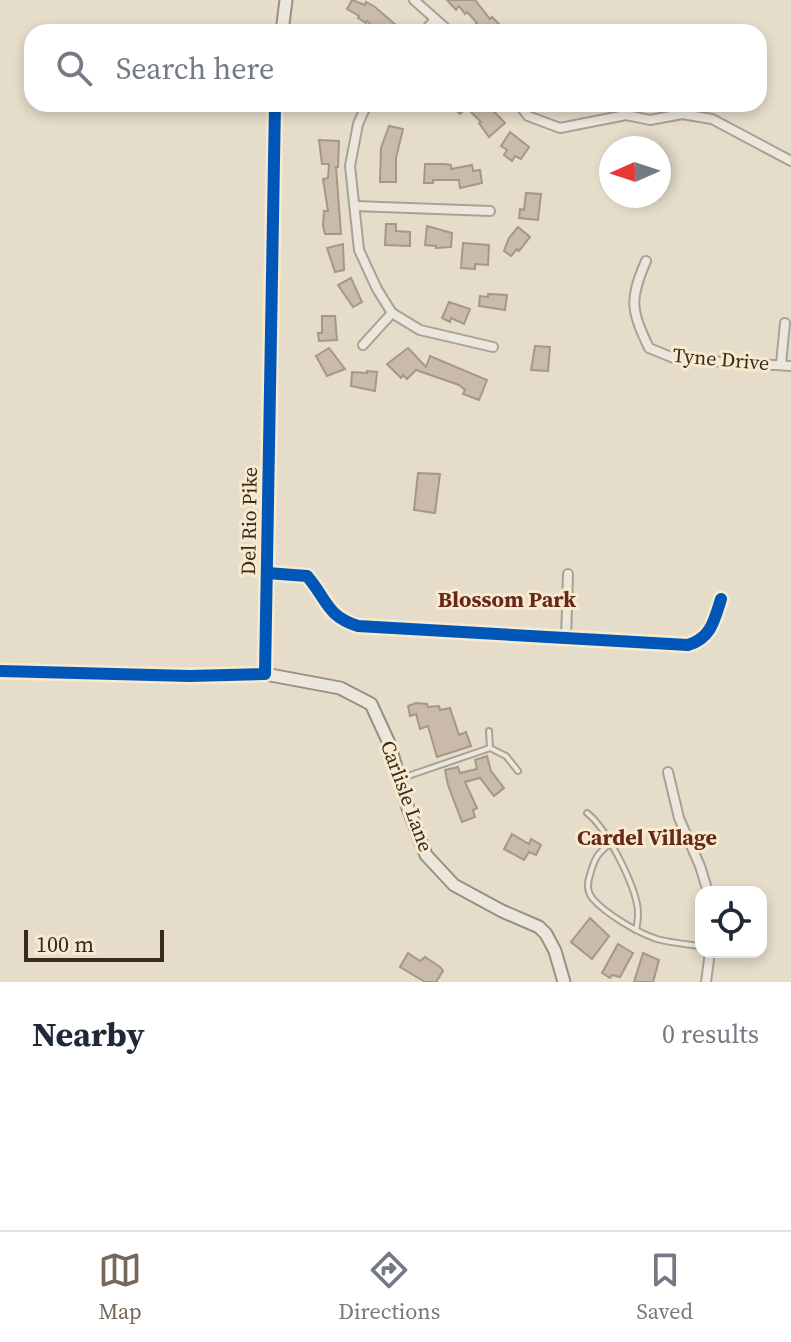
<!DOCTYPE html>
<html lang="en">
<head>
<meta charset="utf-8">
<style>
	:root { --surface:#fff; --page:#f6f6f7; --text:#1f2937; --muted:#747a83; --line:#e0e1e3; --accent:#756859 }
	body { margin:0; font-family:"Source Serif 4",serif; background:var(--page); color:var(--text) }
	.controls { position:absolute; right:24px; bottom:24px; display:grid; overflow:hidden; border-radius:16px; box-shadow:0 4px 12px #0003 }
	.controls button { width:72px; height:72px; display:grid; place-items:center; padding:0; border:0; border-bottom:2px solid var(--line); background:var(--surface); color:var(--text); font:40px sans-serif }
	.compass { position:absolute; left:599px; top:136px; width:72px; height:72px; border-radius:50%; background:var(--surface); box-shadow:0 4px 12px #0003; rotate:267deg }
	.scale { position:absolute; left:24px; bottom:20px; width:140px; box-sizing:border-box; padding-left:8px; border:4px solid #38291c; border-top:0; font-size:22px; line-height:28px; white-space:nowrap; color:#38291c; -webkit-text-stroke:6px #f7eacf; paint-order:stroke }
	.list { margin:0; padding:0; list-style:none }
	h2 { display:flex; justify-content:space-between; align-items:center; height:104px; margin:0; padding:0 32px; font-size:34px }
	h2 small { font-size:26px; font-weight:400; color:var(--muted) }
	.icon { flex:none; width:44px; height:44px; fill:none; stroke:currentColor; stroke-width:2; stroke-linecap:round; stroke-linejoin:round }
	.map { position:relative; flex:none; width:791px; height:982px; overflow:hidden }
	.search { position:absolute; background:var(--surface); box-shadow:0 4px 12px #0003; left:24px; right:24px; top:24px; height:88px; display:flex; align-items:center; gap:20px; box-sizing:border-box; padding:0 28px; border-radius:24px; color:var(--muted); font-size:30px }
	.sheet { height:248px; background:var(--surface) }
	nav { display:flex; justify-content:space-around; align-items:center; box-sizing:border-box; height:112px; border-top:2px solid var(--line); background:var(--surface); font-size:22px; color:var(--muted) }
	nav a { display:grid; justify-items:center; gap:4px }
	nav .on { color:var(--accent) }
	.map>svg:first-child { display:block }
	.building { fill:#c9baab; stroke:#a59789; stroke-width:2 }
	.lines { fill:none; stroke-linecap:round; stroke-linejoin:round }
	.lane-casing { stroke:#a9a194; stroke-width:8 }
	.street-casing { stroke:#a9a194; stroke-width:12 }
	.secondary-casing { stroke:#999084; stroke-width:15 }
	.lane { stroke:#ece7dc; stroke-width:4 }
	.street { stroke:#ece7dc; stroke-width:8 }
	.secondary { stroke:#ece7dc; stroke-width:11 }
	.cycleway-casing { stroke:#f7eacf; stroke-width:17 }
	.cycleway { stroke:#0057b8; stroke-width:12 }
	.labels { text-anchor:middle; stroke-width:6; stroke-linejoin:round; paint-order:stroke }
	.street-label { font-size:20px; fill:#38291c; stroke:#f7eacf }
	.neighbourhood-label { font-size:22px; font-weight:bold; fill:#662819; stroke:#f7eacf }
</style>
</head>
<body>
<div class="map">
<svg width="791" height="982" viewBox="0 0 791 982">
	<rect width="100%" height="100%" fill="#e5dcca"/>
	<g class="building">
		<path d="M 352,0 L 365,5 L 366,2 L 375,7 L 404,32 L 380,32 L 367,21 L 366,23 L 358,18 L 359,16 L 347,9 Z"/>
		<path d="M 447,0 L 475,0 L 490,19 L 492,17 L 502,27 L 497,32 L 478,32 L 472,27 L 477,23 L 467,12 L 465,14 L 459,6 L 456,10 Z"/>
		<path d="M 450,104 L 487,104 L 505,123 L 489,137 L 479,123 L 481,122 L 467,108 L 460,114 Z"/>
		<path d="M 389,126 L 403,129 L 396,158 L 396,182 L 380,182 L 381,148 Z"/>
		<path d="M 510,132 L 529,147 L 521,159 L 515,156 L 512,161 L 504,155 L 507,150 L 501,146 Z"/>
		<path d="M 319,140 L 339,141 L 338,167 L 336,167 L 341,234 L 325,234 L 323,226 L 324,211 L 328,211 L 323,179 L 328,178 L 329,164 L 322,164 Z"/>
		<path d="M 425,164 L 445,164 L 451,165 L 451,169 L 472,165 L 473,171 L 480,170 L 482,183 L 460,188 L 459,180 L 433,180 L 433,183 L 424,183 Z"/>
		<path d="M 526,193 L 541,194 L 538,220 L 519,218 L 520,209 L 524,210 Z"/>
		<path d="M 386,224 L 396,224 L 396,231 L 410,232 L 410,246 L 385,245 Z"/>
		<path d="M 427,226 L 452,233 L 451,247 L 436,248 L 436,246 L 425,245 Z"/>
		<path d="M 518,227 L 530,237 L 519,251 L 517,249 L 511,256 L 504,251 L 509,238 Z"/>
		<path d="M 463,243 L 489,245 L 488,265 L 475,264 L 475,269 L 461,268 Z"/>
		<path d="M 343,244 L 344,270 L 335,272 L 327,248 Z"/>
		<path d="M 351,278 L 362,302 L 353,307 L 338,285 Z"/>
		<path d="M 488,294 L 507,295 L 505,310 L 479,306 L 480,296 L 488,297 Z"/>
		<path d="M 449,302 L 470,309 L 464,324 L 451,318 L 450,322 L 442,318 Z"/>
		<path d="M 322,316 L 335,316 L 337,340 L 319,341 L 318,333 L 322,333 Z"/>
		<path d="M 535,346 L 550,347 L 548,371 L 531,370 Z"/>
		<path d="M 329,348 L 345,369 L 327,376 L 316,356 Z"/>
		<path d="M 408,348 L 426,367 L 430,356 L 487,380 L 479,400 L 463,394 L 465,390 L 459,385 L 416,370 L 407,379 L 403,375 L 401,378 L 387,364 Z"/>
		<path d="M 367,371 L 377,372 L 375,391 L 351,386 L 352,372 L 367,373 Z"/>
		<path d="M 418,473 L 440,474 L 435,513 L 414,510 Z"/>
		<path d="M 416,703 L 427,704 L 428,707 L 439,706 L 440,710 L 450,708 L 459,735 L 466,732 L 471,746 L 437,757 L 428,726 L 420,729 L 416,714 L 410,716 L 408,706 Z"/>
		<path d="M 487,756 L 491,771 L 504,788 L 494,796 L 480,778 L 465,782 L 477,808 L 473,810 L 475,817 L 462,822 L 448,785 L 445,770 L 458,767 L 460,773 L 477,769 L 475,760 Z"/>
		<path d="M 512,834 L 529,844 L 531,839 L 541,845 L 536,855 L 529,852 L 524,860 L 504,849 Z"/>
		<path d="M 590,918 L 609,936 L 592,959 L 571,942 Z"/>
		<path d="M 618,944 L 633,953 L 620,977 L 612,975 L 610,978 L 602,973 Z"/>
		<path d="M 408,953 L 420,961 L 425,957 L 440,967 L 443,971 L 436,982 L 425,982 L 400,967 Z"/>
		<path d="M 643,953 L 659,960 L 653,982 L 634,982 Z"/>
	</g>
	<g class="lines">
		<defs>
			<g id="lane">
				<path d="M 490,748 L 506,756 L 518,771"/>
				<path d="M 402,778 L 490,748 L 489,731"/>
				<path d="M 587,813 C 606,827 632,880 637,904 C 639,913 638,921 636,930"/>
				<path d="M 610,844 C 597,853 594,860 590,875 C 587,883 587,892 593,899 C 606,914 638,933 657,939 C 671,943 686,944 701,946"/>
			</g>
			<g id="street">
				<path d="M 414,0 L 450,32"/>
				<path d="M 424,32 L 435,19"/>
				<path d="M 367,104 L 358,124 L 350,166 L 359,250 L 377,289 L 392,313 L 420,330 L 493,347"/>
				<path d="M 519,104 L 528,116 L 560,128 L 626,115 L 650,120 L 682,114 L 712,119 L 791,161"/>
				<path d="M 355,206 L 490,211"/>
				<path d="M 646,261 C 629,300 631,310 649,348 L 676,359 L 791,366"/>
				<path d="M 363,345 L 392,313"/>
				<path d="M 781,364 L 785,323"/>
				<path d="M 267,573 L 307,576 C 327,599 326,616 358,626 L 688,645 C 711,638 714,621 721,599"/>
				<path d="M 566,638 L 568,574"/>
				<path d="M 668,772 L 679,818 L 700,866 L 708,892"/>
				<path d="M 706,982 L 710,952"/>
			</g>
			<g id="secondary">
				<path d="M 282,32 L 286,0"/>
				<path d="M 0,671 L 190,676 L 265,674 L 340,688 L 371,704 L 389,743 L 408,808 L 426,855 L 454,885 L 502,911 L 539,927 L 546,934 L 555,951 L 564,982"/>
				<path d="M 265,674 L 275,104"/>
			</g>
		</defs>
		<use href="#lane" class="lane-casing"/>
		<use href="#street" class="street-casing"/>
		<use href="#secondary" class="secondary-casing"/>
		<use href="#lane" class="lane"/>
		<use href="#street" class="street"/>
		<use href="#secondary" class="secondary"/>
		<defs>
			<g id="cycleway">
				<path d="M 267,573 L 307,576 C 327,599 326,616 358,626 L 688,645 C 711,638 714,621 721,599"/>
				<path d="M 0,671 L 190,676 L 265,674 L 275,104"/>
			</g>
		</defs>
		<use href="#cycleway" class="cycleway-casing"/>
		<use href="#cycleway" class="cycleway"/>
	</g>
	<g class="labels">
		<g class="street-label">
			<text transform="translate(721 359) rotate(5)" y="7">Tyne Drive</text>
			<text transform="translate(249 521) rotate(-89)" y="7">Del Rio Pike</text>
			<text transform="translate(407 796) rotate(70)" y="7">Carlisle Lane</text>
		</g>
		<g class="neighbourhood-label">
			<text x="507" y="607">Blossom Park</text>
			<text x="647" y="845">Cardel Village</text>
		</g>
	</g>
</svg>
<div class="controls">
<button><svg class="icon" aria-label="locate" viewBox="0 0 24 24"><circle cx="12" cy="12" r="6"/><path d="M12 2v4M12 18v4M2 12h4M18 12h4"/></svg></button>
</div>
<svg class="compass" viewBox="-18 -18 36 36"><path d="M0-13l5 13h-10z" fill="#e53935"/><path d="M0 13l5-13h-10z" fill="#747a83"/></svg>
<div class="scale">100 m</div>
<div class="search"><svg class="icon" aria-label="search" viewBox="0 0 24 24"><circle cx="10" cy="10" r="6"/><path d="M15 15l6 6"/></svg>Search here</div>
</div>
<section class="sheet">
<h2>Nearby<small>0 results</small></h2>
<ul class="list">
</ul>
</section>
<nav>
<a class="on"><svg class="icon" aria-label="map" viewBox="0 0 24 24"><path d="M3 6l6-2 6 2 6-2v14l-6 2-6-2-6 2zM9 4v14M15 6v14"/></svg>Map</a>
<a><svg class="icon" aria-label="directions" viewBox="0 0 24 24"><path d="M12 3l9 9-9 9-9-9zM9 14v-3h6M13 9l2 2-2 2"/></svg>Directions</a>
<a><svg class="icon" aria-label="saved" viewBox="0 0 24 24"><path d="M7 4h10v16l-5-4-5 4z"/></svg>Saved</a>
</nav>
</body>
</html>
